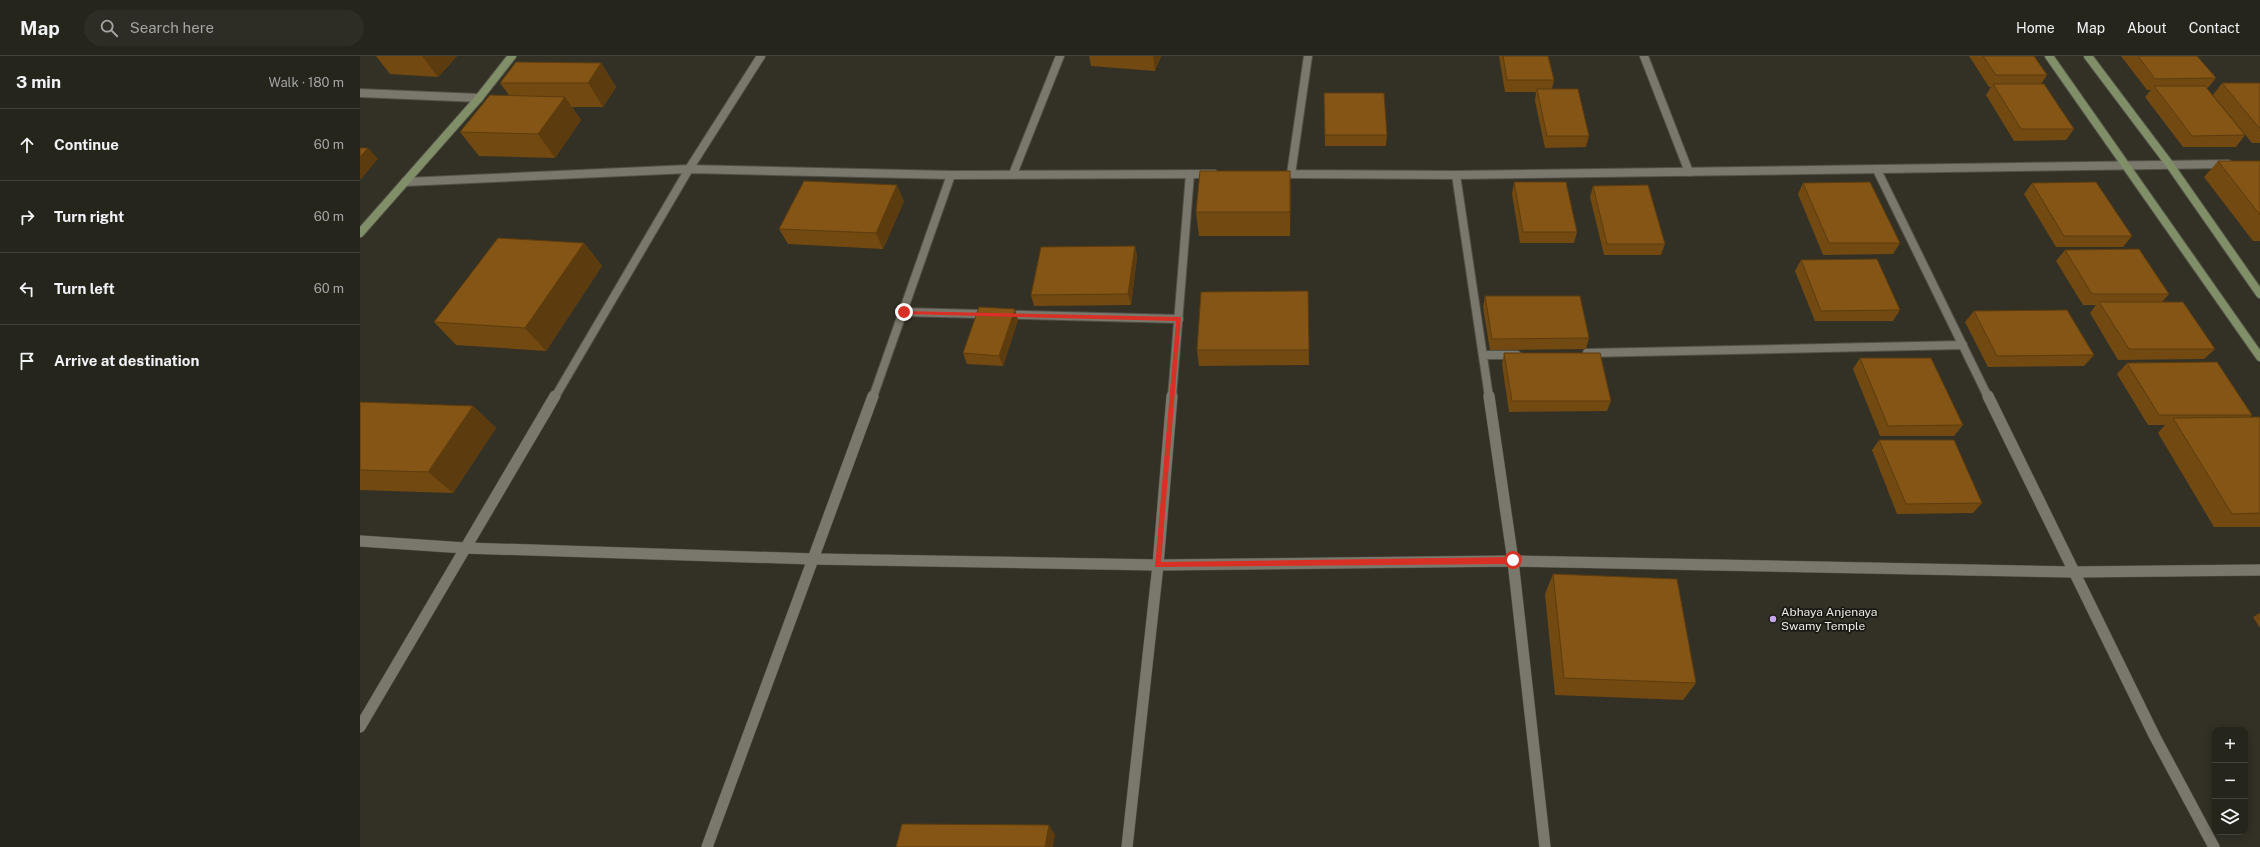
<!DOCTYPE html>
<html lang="en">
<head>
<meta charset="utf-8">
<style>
	:root { --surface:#26251c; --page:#2e2d25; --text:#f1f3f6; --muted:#a4a5a3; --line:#42423b }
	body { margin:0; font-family:"Public Sans",sans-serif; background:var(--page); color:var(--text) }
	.controls { position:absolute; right:12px; bottom:12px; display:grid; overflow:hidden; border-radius:8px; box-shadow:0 2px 10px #0003 }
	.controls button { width:36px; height:36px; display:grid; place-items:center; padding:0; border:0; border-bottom:1px solid var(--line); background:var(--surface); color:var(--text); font:20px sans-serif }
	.stop { position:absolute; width:12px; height:12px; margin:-9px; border:3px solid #d93025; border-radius:50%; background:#fff }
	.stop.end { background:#d93025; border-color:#fff; box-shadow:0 1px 4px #0008 }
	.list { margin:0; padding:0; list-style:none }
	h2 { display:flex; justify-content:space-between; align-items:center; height:52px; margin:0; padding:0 16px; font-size:17px }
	h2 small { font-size:13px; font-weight:400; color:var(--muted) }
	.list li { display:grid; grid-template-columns:26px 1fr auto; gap:12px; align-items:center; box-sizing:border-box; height:72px; padding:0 16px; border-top:1px solid var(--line) }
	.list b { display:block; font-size:15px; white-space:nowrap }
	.list em { font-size:13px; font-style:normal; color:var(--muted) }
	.icon { flex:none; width:22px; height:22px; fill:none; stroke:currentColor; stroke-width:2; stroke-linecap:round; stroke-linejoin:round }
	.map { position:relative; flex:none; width:1900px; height:791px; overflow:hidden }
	header { display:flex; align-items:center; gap:24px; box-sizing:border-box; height:56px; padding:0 20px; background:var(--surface); border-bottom:1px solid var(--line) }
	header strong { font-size:19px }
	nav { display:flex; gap:22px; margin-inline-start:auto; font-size:14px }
	.search { width:280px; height:36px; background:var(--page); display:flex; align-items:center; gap:10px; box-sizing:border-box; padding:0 14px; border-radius:22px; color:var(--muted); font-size:15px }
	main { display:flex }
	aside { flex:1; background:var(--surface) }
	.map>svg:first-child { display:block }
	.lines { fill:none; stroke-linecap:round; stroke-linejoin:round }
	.street-far1-casing { stroke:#515046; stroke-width:10 }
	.street-casing { stroke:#515046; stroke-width:12 }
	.secondary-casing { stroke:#515046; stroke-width:10 }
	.street-far1 { stroke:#7a786c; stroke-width:8 }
	.street { stroke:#7a786c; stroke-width:11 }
	.secondary { stroke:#808f68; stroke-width:8 }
	.wall { fill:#724911 }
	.shaded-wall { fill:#5c3c0e }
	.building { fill:#845514; stroke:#5c3c0e }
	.route { fill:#d93025 }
	.poi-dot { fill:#c6a6f0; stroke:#1a1914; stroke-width:1.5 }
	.labels { text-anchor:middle; stroke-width:3.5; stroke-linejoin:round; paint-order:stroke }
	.poi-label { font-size:12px; fill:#ecebe4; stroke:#1a1914; text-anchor:start }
</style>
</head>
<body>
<header>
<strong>Map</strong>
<div class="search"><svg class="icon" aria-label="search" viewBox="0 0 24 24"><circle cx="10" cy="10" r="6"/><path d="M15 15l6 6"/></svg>Search here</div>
<nav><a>Home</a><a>Map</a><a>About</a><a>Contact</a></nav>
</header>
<main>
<aside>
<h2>3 min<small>Walk · 180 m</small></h2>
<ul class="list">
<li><svg class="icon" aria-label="ahead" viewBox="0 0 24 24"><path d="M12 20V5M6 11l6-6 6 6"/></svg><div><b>Continue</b></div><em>60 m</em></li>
<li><svg class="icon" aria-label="right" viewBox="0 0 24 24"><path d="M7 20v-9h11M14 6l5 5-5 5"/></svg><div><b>Turn right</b></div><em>60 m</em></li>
<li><svg class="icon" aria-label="left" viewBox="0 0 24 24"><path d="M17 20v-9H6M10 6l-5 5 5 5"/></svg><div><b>Turn left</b></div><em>60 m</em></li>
<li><svg class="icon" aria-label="arrive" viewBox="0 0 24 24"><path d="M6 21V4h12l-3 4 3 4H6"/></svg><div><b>Arrive at destination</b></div></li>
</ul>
</aside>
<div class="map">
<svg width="1900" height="791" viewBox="0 0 1900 791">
	<rect width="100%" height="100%" fill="#333126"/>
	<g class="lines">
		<defs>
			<g id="street-far1">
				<path d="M 948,0 L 931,118 L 1096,119 L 1868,108"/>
				<path d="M 1284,0 L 1329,116"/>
				<path d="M 0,37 L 119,42"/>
				<path d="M 1517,114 L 1628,341"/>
				<path d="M 653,118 L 700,0"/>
				<path d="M 1096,119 L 1129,341"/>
				<path d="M 45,126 L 329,113 L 401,0"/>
				<path d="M 544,256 L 819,263"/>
				<path d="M 1227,297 L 1603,289"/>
				<path d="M 1123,299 L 1157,299"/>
				<path d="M 195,341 L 329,113 L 591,119"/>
				<path d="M 513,341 L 591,119 L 854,118"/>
				<path d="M 812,341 L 830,118"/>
			</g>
			<g id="street">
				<path d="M 1129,340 L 1153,505 L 1185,791"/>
				<path d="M 1628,340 L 1795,681 L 1854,791"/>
				<path d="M 0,485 L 105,492 L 454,503 L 798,509 L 1153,505 L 1713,516 L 1900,514"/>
				<path d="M 0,671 L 195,340"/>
				<path d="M 347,791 L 513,340"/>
				<path d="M 767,791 L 798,509 L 812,340"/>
			</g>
			<g id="secondary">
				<path d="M 1689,0 L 1900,301"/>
				<path d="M 1728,0 L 1810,109 L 1900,238"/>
				<path d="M 0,177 L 119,42 L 152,0"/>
			</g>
		</defs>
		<use href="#street-far1" class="street-far1-casing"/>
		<use href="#street" class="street-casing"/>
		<use href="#secondary" class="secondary-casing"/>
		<use href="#street-far1" class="street-far1"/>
		<use href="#street" class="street"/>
		<use href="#secondary" class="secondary"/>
	</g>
	<g class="wall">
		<path d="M 16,0 L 97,0 L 78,21 L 30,18 Z"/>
		<path d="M 729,0 L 801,0 L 795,15 L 731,10 Z"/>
		<path d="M 1139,0 L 1188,0 L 1194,24 L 1192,33 L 1229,80 L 1226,91 L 1185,92 L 1175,45 L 1176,36 L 1145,36 Z"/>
		<path d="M 1609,0 L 1674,0 L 1687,19 L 1681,28 L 1714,73 L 1706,84 L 1654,85 L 1626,39 L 1631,31 L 1629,31 Z"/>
		<path d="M 1761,0 L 1837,0 L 1856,22 L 1847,33 L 1885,79 L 1876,91 L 1823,91 L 1785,41 L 1791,34 L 1787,34 Z"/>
		<path d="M 241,7 L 256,31 L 243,51 L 212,51 L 221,64 L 195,102 L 119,100 L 100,76 L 149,39 L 140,27 Z"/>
		<path d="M 1862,27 L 1900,27 L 1900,87 L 1892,87 L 1853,39 Z"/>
		<path d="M 964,37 L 1027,79 L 1026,90 L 965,90 Z"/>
		<path d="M 1858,105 L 1900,105 L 1900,185 L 1893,185 L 1844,121 Z"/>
		<path d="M 930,115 L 930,180 L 839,180 L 836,156 Z"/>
		<path d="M 1154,126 L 1217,176 L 1214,187 L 1160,187 L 1152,138 Z"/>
		<path d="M 1443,127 L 1540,187 L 1533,198 L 1463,199 L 1438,138 Z"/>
		<path d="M 1672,127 L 1772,180 L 1763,191 L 1696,191 L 1664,138 Z"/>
		<path d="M 1233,130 L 1305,188 L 1301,199 L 1244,199 L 1230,141 Z"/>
		<path d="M 544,145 L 523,193 L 428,188 L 419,173 Z"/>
		<path d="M 224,187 L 242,210 L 186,295 L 96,289 L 74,266 Z"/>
		<path d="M 775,190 L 777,201 L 771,249 L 674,250 L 671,239 Z"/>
		<path d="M 1705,194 L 1809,238 L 1802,246 L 1855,293 L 1844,303 L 1758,304 L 1730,257 L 1736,249 L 1723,249 L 1696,205 Z"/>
		<path d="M 1441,204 L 1540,254 L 1533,265 L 1455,265 L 1435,215 Z"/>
		<path d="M 948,235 L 949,309 L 839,310 L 837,294 Z"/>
		<path d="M 1125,240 L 1229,282 L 1226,293 L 1130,294 L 1123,251 Z"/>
		<path d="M 1614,255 L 1734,299 L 1724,310 L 1628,311 L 1605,266 Z"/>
		<path d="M 658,264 L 643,310 L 607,308 L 603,297 Z"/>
		<path d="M 1144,297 L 1251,345 L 1247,355 L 1149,356 L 1142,308 Z"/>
		<path d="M 1500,302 L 1603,369 L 1594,380 L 1520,380 L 1493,313 Z"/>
		<path d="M 1767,307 L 1892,359 L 1889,362 L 1900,361 L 1900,471 L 1854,471 L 1798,377 L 1805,369 L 1788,369 L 1757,318 Z"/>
		<path d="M 0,346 L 113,350 L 136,372 L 93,437 L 0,434 Z"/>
		<path d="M 1519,384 L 1622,447 L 1613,457 L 1537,458 L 1512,394 Z"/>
		<path d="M 1193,518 L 1336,627 L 1323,644 L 1195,639 L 1185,538 Z"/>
		<path d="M 1900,557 L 1900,572 L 1893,561 Z"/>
	</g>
	<g class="shaded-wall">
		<path d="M 62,0 L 97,0 L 78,21 Z"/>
		<path d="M 793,0 L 801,0 L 795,15 Z"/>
		<path d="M 241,7 L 256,31 L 243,51 L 228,27 Z"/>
		<path d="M 205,41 L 221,64 L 195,102 L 178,78 Z"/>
		<path d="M 8,92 L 18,103 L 0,124 L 0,101 Z"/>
		<path d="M 930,115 L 931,139 L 930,180 Z"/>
		<path d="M 537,129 L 544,145 L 523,193 L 516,177 Z"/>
		<path d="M 224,187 L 242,210 L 186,295 L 165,272 Z"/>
		<path d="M 775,190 L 777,201 L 771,249 L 768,238 Z"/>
		<path d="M 655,253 L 658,264 L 643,310 L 639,300 Z"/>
		<path d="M 113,350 L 136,372 L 93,437 L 68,416 Z"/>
		<path d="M 689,769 L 695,779 L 693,791 L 685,791 Z"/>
	</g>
	<g class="building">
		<path d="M 1143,0 L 1188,0 L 1194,24 L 1147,24 Z"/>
		<path d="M 1623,0 L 1674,0 L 1687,19 L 1636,19 Z"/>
		<path d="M 1778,0 L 1837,0 L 1856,22 L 1795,23 Z"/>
		<path d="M 156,6 L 241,7 L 228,27 L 140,27 Z"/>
		<path d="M 1862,27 L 1900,27 L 1900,73 Z"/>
		<path d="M 1633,28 L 1684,28 L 1714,73 L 1661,73 Z"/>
		<path d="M 1794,30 L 1845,30 L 1885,79 L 1832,80 Z"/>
		<path d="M 1177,33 L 1218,33 L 1229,80 L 1187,80 Z"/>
		<path d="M 964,37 L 1024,37 L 1027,79 L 965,79 Z"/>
		<path d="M 130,39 L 205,41 L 178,78 L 100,76 Z"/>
		<path d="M 0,92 L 8,92 L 0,101 Z"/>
		<path d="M 1858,105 L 1900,105 L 1900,159 Z"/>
		<path d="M 840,115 L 930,115 L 930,156 L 836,156 Z"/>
		<path d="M 444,125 L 537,129 L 516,177 L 419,173 Z"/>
		<path d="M 1154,126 L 1206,126 L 1217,176 L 1163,176 Z"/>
		<path d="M 1510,126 L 1540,187 L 1469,187 L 1443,127 Z"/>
		<path d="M 1736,126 L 1772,180 L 1704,180 L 1672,127 Z"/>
		<path d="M 1288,129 L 1305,188 L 1247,188 L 1233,130 Z"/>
		<path d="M 138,182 L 224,187 L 165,272 L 74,266 Z"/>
		<path d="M 775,190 L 768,238 L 671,239 L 681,191 Z"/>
		<path d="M 1779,193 L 1809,238 L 1732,238 L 1705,194 Z"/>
		<path d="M 1517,203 L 1540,254 L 1461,255 L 1441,204 Z"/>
		<path d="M 948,235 L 949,294 L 837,294 L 841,236 Z"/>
		<path d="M 1125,240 L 1220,240 L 1229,282 L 1132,283 Z"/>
		<path d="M 1739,246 L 1823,246 L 1855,293 L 1769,293 Z"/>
		<path d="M 619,251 L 655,253 L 639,300 L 603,297 Z"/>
		<path d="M 1707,254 L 1734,299 L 1637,300 L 1614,255 Z"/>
		<path d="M 1144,297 L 1240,297 L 1251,345 L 1152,345 Z"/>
		<path d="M 1500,302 L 1571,302 L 1603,369 L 1528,370 Z"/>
		<path d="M 1857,306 L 1892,359 L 1799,359 L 1767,307 Z"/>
		<path d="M 0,346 L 113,350 L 68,416 L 0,414 Z"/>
		<path d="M 1900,361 L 1900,457 L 1872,458 L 1813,362 Z"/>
		<path d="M 1519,384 L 1594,384 L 1622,447 L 1546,448 Z"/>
		<path d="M 1193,518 L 1317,523 L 1336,627 L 1204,622 Z"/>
		<path d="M 542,768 L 689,769 L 685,791 L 536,791 Z"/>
	</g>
	<path class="route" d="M 542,255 L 821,261 L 801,506 L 1153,501 L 1157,504 L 1153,508 L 795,511 L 816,265 L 544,258 Z"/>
	<circle class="poi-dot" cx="1413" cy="563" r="4"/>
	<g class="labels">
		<g class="poi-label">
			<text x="1421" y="560">Abhaya Anjenaya<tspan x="1421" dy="14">Swamy Temple</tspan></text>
		</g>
	</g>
</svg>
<div class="controls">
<button>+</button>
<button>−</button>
<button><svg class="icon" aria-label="layers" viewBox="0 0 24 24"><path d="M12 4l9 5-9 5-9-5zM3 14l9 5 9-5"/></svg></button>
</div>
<div class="stop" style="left:1153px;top:504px"></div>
<div class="stop end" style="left:544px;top:256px"></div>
</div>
</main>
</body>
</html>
